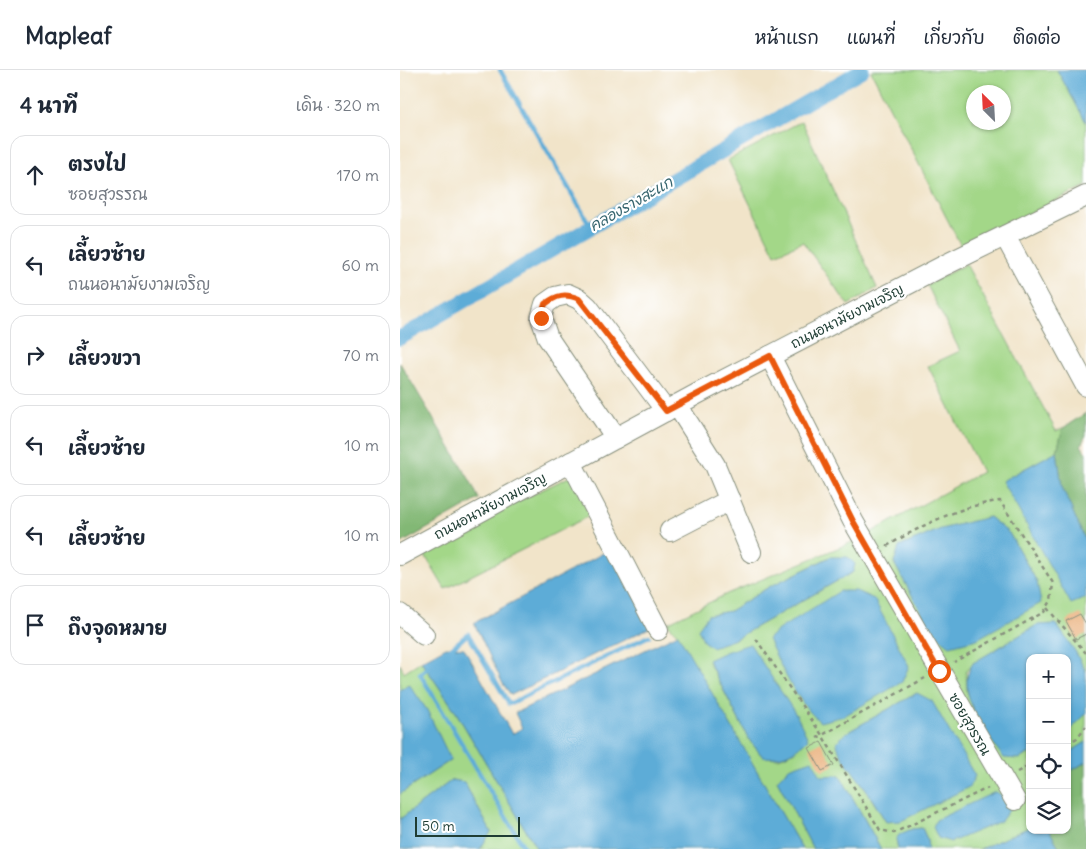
<!DOCTYPE html>
<html lang="th">
<head>
<meta charset="utf-8">
<style>
	:root { --surface:#fff; --page:#f2f2f3; --text:#1f2937; --muted:#747a83; --line:#e0e1e3 }
	body { margin:0; font-family:Delius,"Playpen Sans Thai",sans-serif; background:var(--page); color:var(--text) }
	.controls { position:absolute; right:15px; bottom:15px; display:grid; overflow:hidden; border-radius:10px; box-shadow:0 1px 4px #0004 }
	.controls button { width:45px; height:45px; display:grid; place-items:center; padding:0; border:0; border-bottom:1px solid var(--line); background:var(--surface); color:var(--text); font:25px sans-serif }
	.compass { position:absolute; left:566px; top:15px; width:45px; height:45px; border-radius:50%; background:var(--surface); box-shadow:0 1px 4px #0004; rotate:336deg }
	.scale { position:absolute; left:15px; bottom:12px; width:105px; box-sizing:border-box; padding-left:5px; border:2px solid #1f3d34; border-top:0; font-size:14px; line-height:18px; white-space:nowrap; color:#1f3d34; -webkit-text-stroke:4px #fff; paint-order:stroke }
	.stop { position:absolute; width:15px; height:15px; margin:-11px; border:4px solid #ea580c; border-radius:50%; background:#fff }
	.stop.end { background:#ea580c; border-color:#fff; box-shadow:0 1px 5px #0008 }
	.list { margin:0; padding:0; list-style:none }
	h2 { display:flex; justify-content:space-between; align-items:center; height:65px; margin:0; padding:0 20px; font-size:21px }
	h2 small { font-size:16px; font-weight:400; color:var(--muted) }
	.list li { display:grid; grid-template-columns:32px 1fr auto; gap:15px; align-items:center; box-sizing:border-box; height:80px; margin:0 10px 10px; padding:0 10px; border:1px solid var(--line); border-radius:15px }
	.list b { display:block; font-size:19px; white-space:nowrap }
	.list p { margin:0; font-size:16px; white-space:nowrap; color:var(--muted) }
	.list em { font-size:16px; font-style:normal; color:var(--muted) }
	.icon { flex:none; width:28px; height:28px; fill:none; stroke:currentColor; stroke-width:2; stroke-linecap:round; stroke-linejoin:round }
	.map { position:relative; flex:none; width:686px; height:779px; overflow:hidden }
	header { display:flex; align-items:center; gap:30px; box-sizing:border-box; height:70px; padding:0 25px; background:var(--surface); border-bottom:1px solid var(--line) }
	header strong { font-size:24px }
	nav { display:flex; gap:28px; margin-inline-start:auto; font-size:18px }
	main { display:flex }
	aside { flex:1; background:var(--surface) }
	.map>svg:first-child { display:block }
	.green { fill:#a3d788; stroke:#618a5e; fill-rule:evenodd }
	.forest { fill:#82b874; stroke:#507a54 }
	.water { fill:#5dacd7; stroke:#3e7486 }
	.lines { fill:none; stroke-linecap:round; stroke-linejoin:round }
	.stream { stroke:#5dacd7; stroke-width:4.5 }
	.canal { stroke:#5dacd7; stroke-width:15 }
	.building { fill:#e8ab73 }
	.minor-casing { stroke:#88907e; stroke-width:22 }
	.path { stroke:#88907e; stroke-width:2.5; stroke-dasharray:4 4; stroke-linecap:butt }
	.minor { stroke:#fff; stroke-width:20 }
	.route { stroke:#ea580c; stroke-width:6 }
	.labels { text-anchor:middle; stroke-width:4.5; stroke-linejoin:round; paint-order:stroke }
	.street-label { font-size:14px; fill:#1f3d34; stroke:#fff }
	.water-label { font-size:15px; font-style:italic; fill:#35646d; stroke:#fff }
</style>
</head>
<body>
<header>
<strong>Mapleaf</strong>
<nav><a>หน้าแรก</a><a>แผนที่</a><a>เกี่ยวกับ</a><a>ติดต่อ</a></nav>
</header>
<main>
<aside>
<h2>4 นาที<small>เดิน · 320 m</small></h2>
<ul class="list">
<li><svg class="icon" aria-label="ahead" viewBox="0 0 24 24"><path d="M12 20V5M6 11l6-6 6 6"/></svg><div><b>ตรงไป</b><p>ซอยสุวรรณ</p></div><em>170 m</em></li>
<li><svg class="icon" aria-label="left" viewBox="0 0 24 24"><path d="M17 20v-9H6M10 6l-5 5 5 5"/></svg><div><b>เลี้ยวซ้าย</b><p>ถนนอนามัยงามเจริญ</p></div><em>60 m</em></li>
<li><svg class="icon" aria-label="right" viewBox="0 0 24 24"><path d="M7 20v-9h11M14 6l5 5-5 5"/></svg><div><b>เลี้ยวขวา</b></div><em>70 m</em></li>
<li><svg class="icon" aria-label="left" viewBox="0 0 24 24"><path d="M17 20v-9H6M10 6l-5 5 5 5"/></svg><div><b>เลี้ยวซ้าย</b></div><em>10 m</em></li>
<li><svg class="icon" aria-label="left" viewBox="0 0 24 24"><path d="M17 20v-9H6M10 6l-5 5 5 5"/></svg><div><b>เลี้ยวซ้าย</b></div><em>10 m</em></li>
<li><svg class="icon" aria-label="arrive" viewBox="0 0 24 24"><path d="M6 21V4h12l-3 4 3 4H6"/></svg><div><b>ถึงจุดหมาย</b></div></li>
</ul>
</aside>
<div class="map">
<svg width="686" height="779" viewBox="0 0 686 779">
	<rect width="100%" height="100%" fill="#fff"/>
	<filter id="ink" filterUnits="userSpaceOnUse"><feTurbulence type="fractalNoise" baseFrequency=".02" numOctaves="2"/><feDisplacementMap in="SourceGraphic" scale="10" xChannelSelector="R" yChannelSelector="G"/><feConvolveMatrix kernelMatrix="1 2 1 2 8 2 1 2 1" color-interpolation-filters="sRGB"/></filter>
	<filter id="wash" filterUnits="userSpaceOnUse"><feTurbulence type="fractalNoise" baseFrequency=".0096" numOctaves="4" result="noise"/><feDisplacementMap in="SourceGraphic" scale="20" xChannelSelector="R" yChannelSelector="G"/><feGaussianBlur stdDeviation="1.12" result="paint"/><feColorMatrix in="noise" values="0 0 0 0 0 0 0 0 0 0 0 0 0 0 0 0 0 1.4 0 .05"/><feComposite in="paint" operator="in"/></filter>
	<g filter="url(#wash)">
		<rect width="100%" height="100%" fill="#f1e4c9"/>
		<g class="green">
			<path d="M 473,0 L 657,0 L 686,52 L 686,116 L 561,176 L 471,1 ZM 574,22 L 604,22 L 604,52 L 574,52 Z"/>
			<path d="M 402,51 L 477,218 L 448,235 L 403,172 L 375,184 L 328,90 Z"/>
			<path d="M 566,194 L 656,361 L 663,358 L 657,381 L 602,411 L 682,530 L 686,528 L 686,602 L 675,581 L 656,554 L 637,555 L 573,593 L 566,602 L 567,622 L 585,663 L 619,689 L 630,683 L 630,757 L 580,779 L 528,779 L 527,769 L 522,758 L 512,759 L 496,769 L 498,779 L 481,779 L 440,705 L 377,710 L 413,779 L 402,779 L 278,565 L 267,553 L 329,523 L 457,470 L 582,402 L 528,296 L 560,281 L 527,215 ZM 589,447 L 609,463 L 637,512 L 533,563 L 494,493 L 499,477 L 541,459 ZM 430,487 L 453,502 L 333,570 L 308,545 L 330,541 L 369,517 ZM 308,591 L 396,681 L 379,688 L 363,687 L 350,671 ZM 517,623 L 486,752 L 436,673 L 446,663 Z"/>
			<path d="M 177,403 L 193,444 L 45,519 L 24,484 L 36,471 Z"/>
			<path d="M 21,591 L 54,639 L 137,779 L 80,779 L 91,762 L 64,712 L 52,710 L 0,749 L 0,724 L 51,690 L 8,614 L 0,620 L 0,594 L 4,602 Z"/>
			<path d="M 686,644 L 686,672 L 667,684 L 667,663 Z"/>
		</g>
		<g class="forest">
			<path d="M 0,293 L 71,412 L 79,429 L 0,474 Z"/>
			<path d="M 686,343 L 686,365 L 681,375 L 686,383 L 686,472 L 662,417 L 657,381 L 663,358 Z"/>
			<path d="M 686,692 L 686,779 L 660,779 L 649,760 L 667,760 L 667,703 Z"/>
		</g>
		<g class="water">
			<path d="M 657,0 L 686,0 L 686,52 Z"/>
			<path d="M 657,381 L 662,417 L 686,472 L 686,528 L 671,534 L 602,411 Z"/>
			<path d="M 589,447 L 609,463 L 637,512 L 641,533 L 577,569 L 550,576 L 533,563 L 494,493 L 499,477 L 541,459 Z"/>
			<path d="M 211,479 L 251,557 L 111,625 L 103,614 L 74,553 Z"/>
			<path d="M 430,487 L 448,487 L 455,494 L 453,502 L 333,570 L 312,577 L 304,572 L 298,559 L 308,545 L 330,541 L 369,517 Z"/>
			<path d="M 440,521 L 456,521 L 474,529 L 509,596 L 502,612 L 444,646 L 420,652 C 396,631 382,598 368,569 L 378,560 Z"/>
			<path d="M 656,554 L 675,581 L 686,602 L 686,644 L 667,663 L 667,588 L 630,588 L 630,683 L 619,689 L 604,688 C 587,666 553,621 573,593 L 637,555 Z"/>
			<path d="M 278,564 L 402,779 L 137,779 L 54,639 L 21,591 L 46,577 L 64,578 L 112,664 L 122,658 L 115,643 Z"/>
			<path d="M 350,574 L 397,646 L 408,669 C 394,683 383,689 363,687 L 350,671 L 308,590 L 325,582 Z"/>
			<path d="M 9,614 L 27,640 L 51,690 L 0,724 L 0,620 Z"/>
			<path d="M 517,623 L 532,631 L 575,706 L 569,717 L 501,751 L 486,752 L 466,719 L 442,687 L 436,673 L 446,663 Z"/>
			<path d="M 686,672 L 686,692 L 667,703 L 667,684 Z"/>
			<path d="M 412,690 L 421,706 L 440,705 L 481,779 L 413,779 L 377,710 L 389,698 Z"/>
			<path d="M 52,710 L 64,712 L 91,762 L 80,779 L 0,779 L 0,749 Z"/>
			<path d="M 595,722 L 604,726 L 610,739 L 601,751 L 551,772 L 538,768 L 533,757 L 536,750 Z"/>
			<path d="M 630,757 L 630,760 L 649,760 L 660,779 L 580,779 Z"/>
			<path d="M 522,758 L 527,769 L 528,779 L 498,779 L 496,769 L 500,764 L 512,759 Z"/>
		</g>
		<g class="lines">
			<g class="stream">
				<path d="M 100,0 L 191,157"/>
				<path d="M 48,581 L 68,564 L 109,634 L 249,566"/>
				<path d="M 30,595 L 20,604 L 125,779"/>
			</g>
			<path class="canal" d="M 0,268 L 462,0"/>
		</g>
		<g id="blocks">
			<g class="building">
				<path d="M 680,544 L 686,554 L 686,564 L 676,569 L 666,551 Z"/>
				<path d="M 421,672 L 434,695 L 422,701 L 409,678 Z"/>
			</g>
		</g>
	</g>
	<g filter="url(#ink)">
		<use href="#blocks" fill-opacity="0" stroke="#88907e" stroke-width="1"/>
		<g class="lines">
			<defs>
				<g id="minor">
					<path d="M 605,166 L 686,316"/>
					<path d="M 370,286 L 453,451 L 615,730"/>
					<path d="M 277,335 L 315,395 L 351,482"/>
					<path d="M 216,368 L 148,268 L 141,248 L 145,234 L 155,227 L 168,224 L 179,229 L 188,237 L 266,341"/>
					<path d="M 171,392 L 258,560"/>
					<path d="M 270,461 L 330,430"/>
					<path d="M 0,485 L 297,324 L 545,195 L 686,126"/>
					<path d="M 0,544 L 24,565"/>
				</g>
			</defs>
			<use href="#minor" class="minor-casing"/>
			<g class="path">
				<path d="M 487,476 C 521,456 561,435 600,431 L 653,513 L 651,531 L 644,542 L 554,592"/>
				<path d="M 647,538 L 686,583"/>
				<path d="M 356,569 L 422,665 L 480,760 L 494,763 L 588,718"/>
				<path d="M 417,668 L 525,608"/>
				<path d="M 667,674 L 677,668 L 686,656"/>
				<path d="M 617,702 L 630,695"/>
			</g>
			<use href="#minor" class="minor"/>
		</g>
	</g>
	<g class="lines" filter="url(#ink)">
		<path class="route" d="M 141,248 L 145,234 C 157,225 165,223 179,229 L 266,341 L 370,286 L 453,451 L 539,601"/>
	</g>
	<g class="labels">
		<g class="street-label">
			<text transform="translate(447 246) rotate(-27)" y="5">ถนนอนามัยงามเจริญ</text>
			<text transform="translate(90 436) rotate(-28)" y="5">ถนนอนามัยงามเจริญ</text>
			<text transform="translate(570 654) rotate(60)" y="5">ซอยสุวรรณ</text>
		</g>
		<g class="water-label">
			<text transform="translate(231 134) rotate(-30)" y="5">คลองรางสะแก</text>
		</g>
	</g>
</svg>
<div class="controls">
<button>+</button>
<button>−</button>
<button><svg class="icon" aria-label="locate" viewBox="0 0 24 24"><circle cx="12" cy="12" r="6"/><path d="M12 2v4M12 18v4M2 12h4M18 12h4"/></svg></button>
<button><svg class="icon" aria-label="layers" viewBox="0 0 24 24"><path d="M12 4l9 5-9 5-9-5zM3 14l9 5 9-5"/></svg></button>
</div>
<svg class="compass" viewBox="-18 -18 36 36"><path d="M0-13l5 13h-10z" fill="#e53935"/><path d="M0 13l5-13h-10z" fill="#747a83"/></svg>
<div class="scale">50 m</div>
<div class="stop" style="left:539px;top:601px"></div>
<div class="stop end" style="left:141px;top:248px"></div>
</div>
</main>
</body>
</html>
